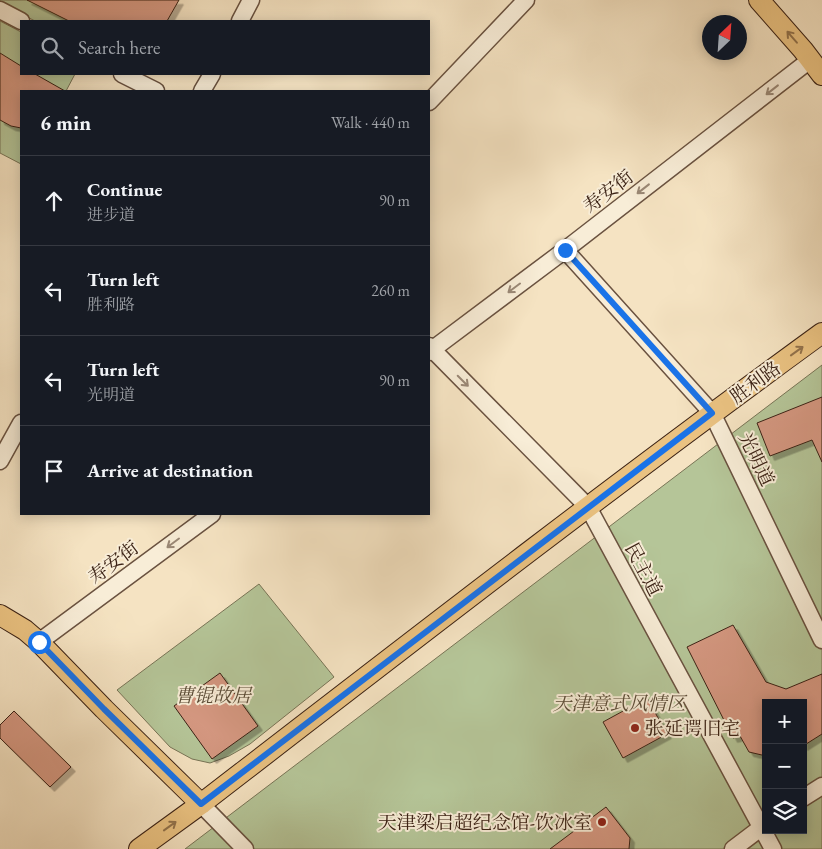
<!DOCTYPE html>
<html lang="en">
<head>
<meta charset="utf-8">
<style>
	:root { --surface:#171b24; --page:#20242c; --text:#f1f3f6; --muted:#9ea1a6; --line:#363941 }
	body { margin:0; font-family:"EB Garamond","Noto Serif SC",serif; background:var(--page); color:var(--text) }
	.controls { position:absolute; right:15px; bottom:15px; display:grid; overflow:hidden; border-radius:0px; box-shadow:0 2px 12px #0003 }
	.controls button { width:45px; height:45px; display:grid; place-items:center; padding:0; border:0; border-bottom:1px solid var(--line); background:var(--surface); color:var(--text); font:25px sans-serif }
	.compass { position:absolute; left:702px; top:15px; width:45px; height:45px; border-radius:50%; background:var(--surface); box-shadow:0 2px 12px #0003; rotate:25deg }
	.stop { position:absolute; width:15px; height:15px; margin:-11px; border:4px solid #1a73e8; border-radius:50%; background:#fff }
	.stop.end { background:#1a73e8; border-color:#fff; box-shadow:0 1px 5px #0008 }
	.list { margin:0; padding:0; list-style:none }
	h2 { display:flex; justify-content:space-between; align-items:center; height:65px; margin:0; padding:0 20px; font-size:21px }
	h2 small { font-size:16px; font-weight:400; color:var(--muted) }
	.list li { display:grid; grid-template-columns:32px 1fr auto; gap:15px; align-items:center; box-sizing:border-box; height:90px; padding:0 20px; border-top:1px solid var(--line) }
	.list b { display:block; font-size:19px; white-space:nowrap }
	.list p { margin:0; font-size:16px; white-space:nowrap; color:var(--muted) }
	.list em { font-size:16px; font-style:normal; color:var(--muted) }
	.icon { flex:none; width:28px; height:28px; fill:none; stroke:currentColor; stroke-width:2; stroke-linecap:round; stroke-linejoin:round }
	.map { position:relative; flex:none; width:822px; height:849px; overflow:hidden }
	.search { position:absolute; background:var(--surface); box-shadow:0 2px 12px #0003; left:20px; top:20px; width:410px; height:55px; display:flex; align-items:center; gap:12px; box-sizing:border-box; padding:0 18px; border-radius:0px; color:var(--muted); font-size:19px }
	.panel { position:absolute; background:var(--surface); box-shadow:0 2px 12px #0003; left:20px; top:90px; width:410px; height:425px; border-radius:0px }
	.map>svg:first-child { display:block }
	.green { fill:#b5c598; stroke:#787456; fill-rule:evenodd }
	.building { fill:#d49780; stroke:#3b2215; filter:url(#shadow) }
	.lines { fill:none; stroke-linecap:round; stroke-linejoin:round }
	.minor-casing { stroke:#6a5240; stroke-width:19 }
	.major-casing { stroke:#3b2215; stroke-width:22 }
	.minor { stroke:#f8edd7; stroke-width:16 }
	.major { stroke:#eac281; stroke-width:20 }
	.oneway { stroke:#92724b }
	.oneway2 { stroke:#9a8876 }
	.route { stroke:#1a73e8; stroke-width:6 }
	.poi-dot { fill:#8f2418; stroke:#f8edd7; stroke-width:2 }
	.labels { text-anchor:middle; stroke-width:4; stroke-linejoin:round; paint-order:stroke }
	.street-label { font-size:19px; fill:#3b2215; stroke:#f8edd7 }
	.park-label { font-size:19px; font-style:italic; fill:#5a4b36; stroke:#f8edd7 }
	.poi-label { font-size:19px; fill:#3b2215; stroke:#f8edd7; text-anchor:start }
</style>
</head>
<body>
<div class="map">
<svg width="822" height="849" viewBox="0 0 822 849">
	<defs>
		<filter id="shadow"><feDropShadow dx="4.5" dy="4.5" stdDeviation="0" flood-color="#0004"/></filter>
	</defs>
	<rect width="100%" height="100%" fill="#f5e3c2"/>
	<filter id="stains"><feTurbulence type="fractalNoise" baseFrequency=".004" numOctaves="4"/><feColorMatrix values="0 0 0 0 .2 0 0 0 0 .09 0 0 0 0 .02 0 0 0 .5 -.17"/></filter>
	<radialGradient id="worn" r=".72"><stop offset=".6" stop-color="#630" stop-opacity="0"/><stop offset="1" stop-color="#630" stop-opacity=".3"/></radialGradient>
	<g class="green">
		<path d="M 0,0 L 115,0 L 105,21 L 35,21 L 0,3 Z"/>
		<path d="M 0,21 L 21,32 L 21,74 L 75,74 L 66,91 L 21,91 L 21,164 L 0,153 Z"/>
		<path d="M 822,365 L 822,849 L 185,849 ZM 766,703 L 803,703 L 803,830 L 766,830 Z"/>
		<path d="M 259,584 L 334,677 L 250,744 L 229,756 L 210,763 L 192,759 L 170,747 L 117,690 Z"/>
	</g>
	<g class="building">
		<path d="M 27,0 L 179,0 L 167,21 L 69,21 Z"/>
		<path d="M 0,53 L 21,66 L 21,74 L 35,74 L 65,91 L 21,91 L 21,128 L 11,126 L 0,120 Z"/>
		<path d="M 822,397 L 822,462 L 812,440 L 770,456 L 757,423 Z"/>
		<path d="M 733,625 L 766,682 L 786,689 L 822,674 L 822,734 L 803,746 L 803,703 L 766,703 L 766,756 L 749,752 L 740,736 L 733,738 L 687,647 Z"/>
		<path d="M 220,673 L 258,726 L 212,759 L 174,706 Z"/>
		<path d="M 647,698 L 667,734 L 623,758 L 603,722 Z"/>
		<path d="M 14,711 L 71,767 L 50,787 L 0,738 L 0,725 Z"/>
		<path d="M 606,807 L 630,838 L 629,849 L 550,849 Z"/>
	</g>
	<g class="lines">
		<defs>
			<g id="minor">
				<path d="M 0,10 L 21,21"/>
				<path d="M 240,21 L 251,0"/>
				<path d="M 122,74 L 156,91"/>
				<path d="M 202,91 L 212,74"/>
				<path d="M 429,102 L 526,0"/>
				<path d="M 565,250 L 712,413 L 822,640"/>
				<path d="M 429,346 L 588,507 L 773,849"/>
				<path d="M 429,352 L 565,250 L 810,60"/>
				<path d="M 0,461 L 21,423"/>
				<path d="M 39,642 L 212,514"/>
				<path d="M 803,798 L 822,786"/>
				<path d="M 201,804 L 245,849"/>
				<path d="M 733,849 L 766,824"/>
			</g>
			<g id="major">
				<path d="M 759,0 L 803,50 L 822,75"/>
				<path d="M 0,615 L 25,630 L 39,642 L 104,709 L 201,804"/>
				<path d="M 139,849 L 201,804 C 407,645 612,486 822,333"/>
			</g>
		</defs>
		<use href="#minor" class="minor-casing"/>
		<use href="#major" class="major-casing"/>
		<use href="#minor" class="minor"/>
		<use href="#major" class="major"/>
	</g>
	<defs><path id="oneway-shaft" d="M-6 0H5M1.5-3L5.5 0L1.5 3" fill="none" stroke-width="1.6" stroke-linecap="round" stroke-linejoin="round" transform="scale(1.25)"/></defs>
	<g class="oneway">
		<use href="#oneway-shaft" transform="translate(792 37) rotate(-131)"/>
		<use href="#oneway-shaft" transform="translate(797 351) rotate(-36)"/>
		<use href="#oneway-shaft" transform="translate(170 826) rotate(-36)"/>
	</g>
	<g class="oneway2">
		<use href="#oneway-shaft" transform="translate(772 90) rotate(142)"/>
		<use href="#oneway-shaft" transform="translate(643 189) rotate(142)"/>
		<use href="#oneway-shaft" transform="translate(514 288) rotate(143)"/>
		<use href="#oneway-shaft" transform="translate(463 381) rotate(45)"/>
		<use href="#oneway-shaft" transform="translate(173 543) rotate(143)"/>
	</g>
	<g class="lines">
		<path class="route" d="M 39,642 L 104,709 L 201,804 L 712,413 L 565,250"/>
	</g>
	<g class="poi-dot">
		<circle cx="635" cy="728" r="5"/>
		<circle cx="602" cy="822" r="5"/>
	</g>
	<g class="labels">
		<g class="street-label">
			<text transform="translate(608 191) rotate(-38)" y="7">寿安街</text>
			<text transform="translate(755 382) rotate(-36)" y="7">胜利路</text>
			<text transform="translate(757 459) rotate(64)" y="7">光明道</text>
			<text transform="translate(113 562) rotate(-37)" y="7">寿安街</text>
			<text transform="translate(644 569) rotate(62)" y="7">民主道</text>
		</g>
		<g class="park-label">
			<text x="213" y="702">曹锟故居</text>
			<text x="619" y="710">天津意式风情区</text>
		</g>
		<g class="poi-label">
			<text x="645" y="735">张延谔旧宅</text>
			<text x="592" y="829" text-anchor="end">天津梁启超纪念馆-饮冰室</text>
		</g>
	</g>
	<rect width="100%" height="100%" filter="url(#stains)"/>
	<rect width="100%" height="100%" fill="url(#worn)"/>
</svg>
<div class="controls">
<button>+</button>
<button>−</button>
<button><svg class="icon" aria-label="layers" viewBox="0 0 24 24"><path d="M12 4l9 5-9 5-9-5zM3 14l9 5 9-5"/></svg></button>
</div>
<svg class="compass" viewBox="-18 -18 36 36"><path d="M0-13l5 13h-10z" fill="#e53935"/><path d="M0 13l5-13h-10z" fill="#9ea1a6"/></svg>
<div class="stop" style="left:39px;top:642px"></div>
<div class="stop end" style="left:565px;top:250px"></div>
<div class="search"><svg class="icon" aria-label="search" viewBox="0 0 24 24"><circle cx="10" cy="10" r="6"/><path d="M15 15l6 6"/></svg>Search here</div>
<section class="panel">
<h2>6 min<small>Walk · 440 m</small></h2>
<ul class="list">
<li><svg class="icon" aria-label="ahead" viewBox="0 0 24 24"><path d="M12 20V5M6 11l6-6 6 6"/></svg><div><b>Continue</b><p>进步道</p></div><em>90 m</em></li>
<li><svg class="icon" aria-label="left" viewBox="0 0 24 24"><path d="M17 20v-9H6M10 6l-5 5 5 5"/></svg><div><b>Turn left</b><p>胜利路</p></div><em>260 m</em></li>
<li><svg class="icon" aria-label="left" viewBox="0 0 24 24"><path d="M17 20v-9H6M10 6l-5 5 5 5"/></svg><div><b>Turn left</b><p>光明道</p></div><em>90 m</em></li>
<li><svg class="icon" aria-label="arrive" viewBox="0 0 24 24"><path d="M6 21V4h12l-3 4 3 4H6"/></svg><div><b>Arrive at destination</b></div></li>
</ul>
</section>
</div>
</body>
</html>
